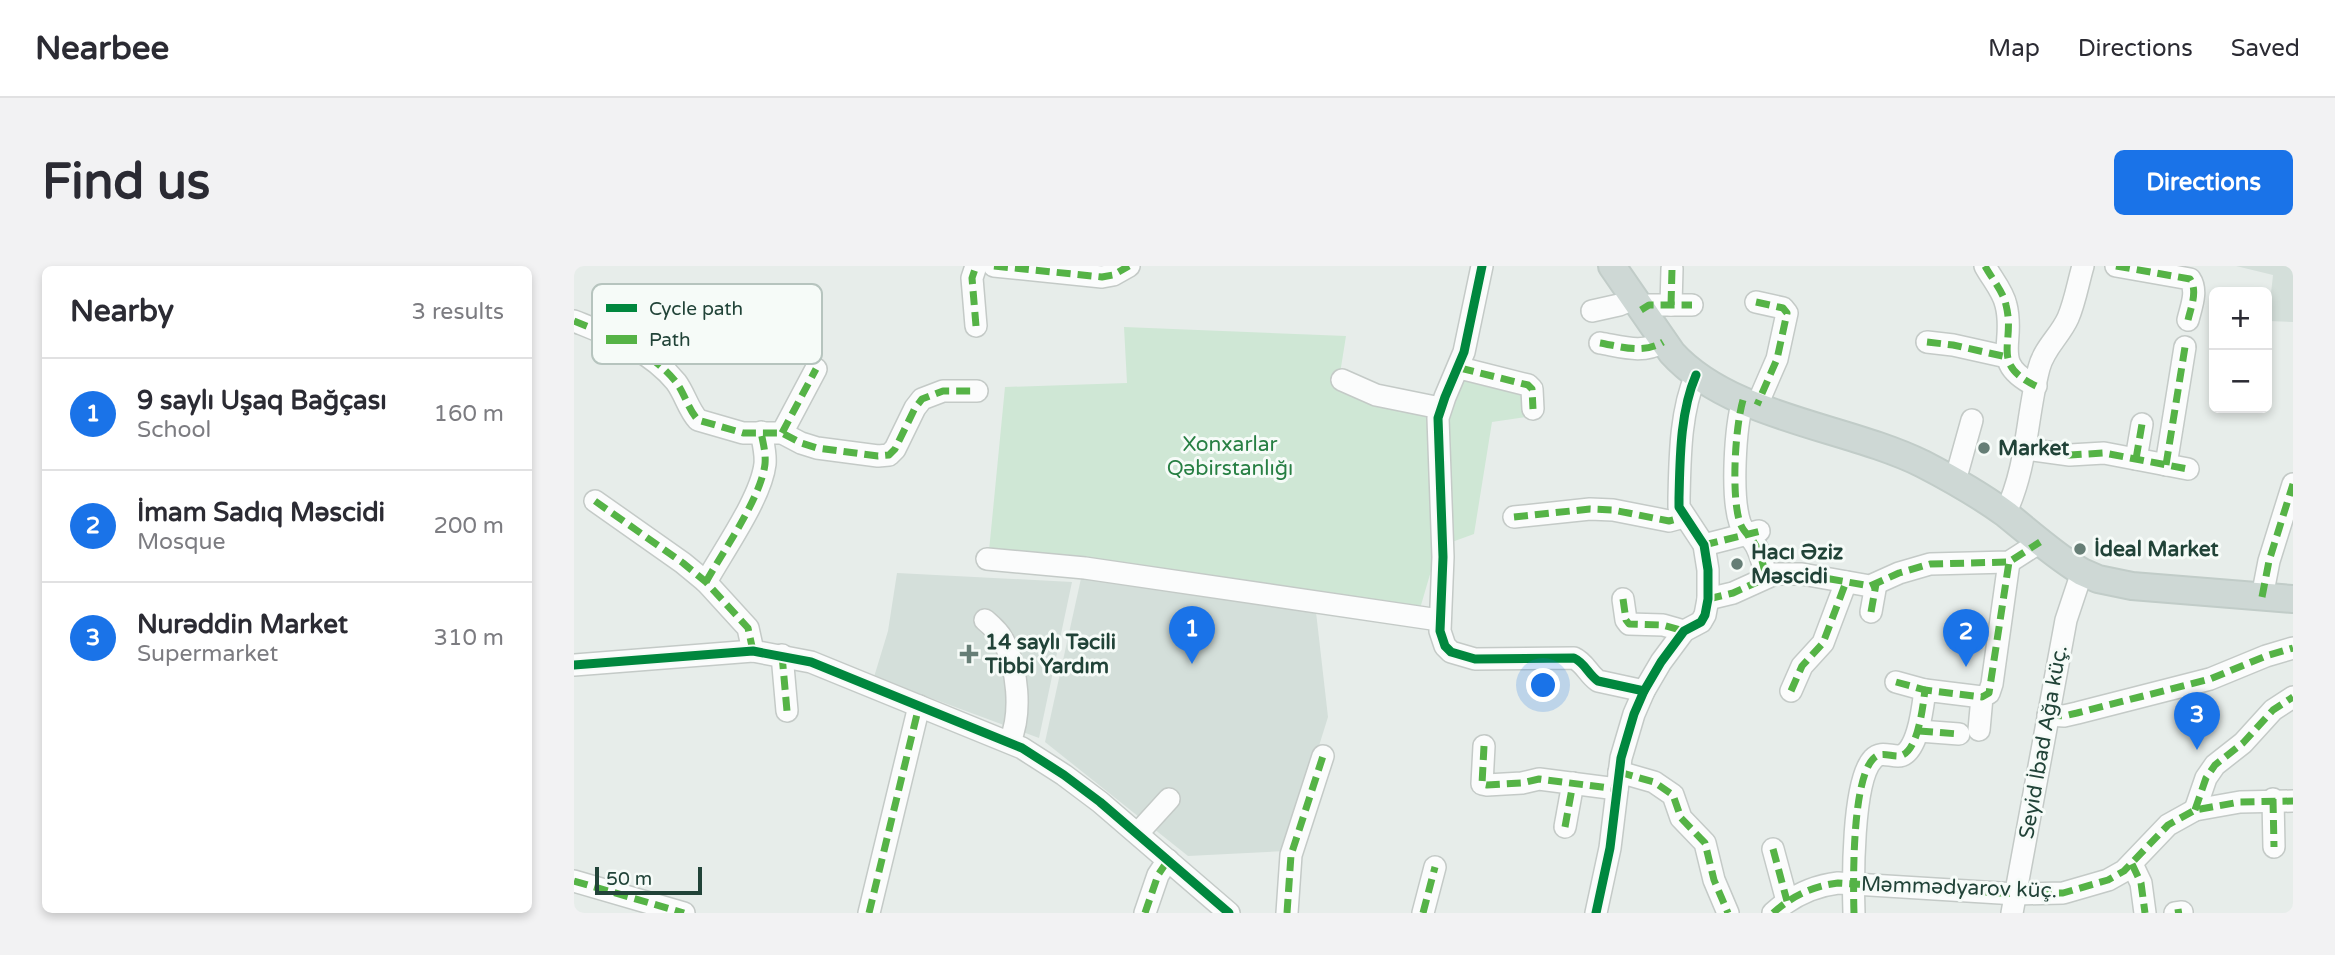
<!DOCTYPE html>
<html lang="en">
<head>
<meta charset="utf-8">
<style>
	:root { --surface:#fff; --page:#f2f2f3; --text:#2b2b33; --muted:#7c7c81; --line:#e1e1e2; --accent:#1a73e8 }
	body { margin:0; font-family:"Varela Round",sans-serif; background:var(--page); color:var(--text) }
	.controls { position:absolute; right:21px; top:21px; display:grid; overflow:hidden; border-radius:10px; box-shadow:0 4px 10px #0003 }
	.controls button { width:63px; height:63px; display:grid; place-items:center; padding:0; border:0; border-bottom:2px solid var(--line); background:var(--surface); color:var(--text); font:35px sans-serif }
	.scale { position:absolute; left:21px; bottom:18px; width:107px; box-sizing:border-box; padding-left:7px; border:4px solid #214338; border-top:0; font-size:19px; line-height:24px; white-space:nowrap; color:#214338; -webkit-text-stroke:5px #f6fbf8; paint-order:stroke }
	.you { position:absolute; left:970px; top:420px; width:24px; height:24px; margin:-18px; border:5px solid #fff; border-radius:50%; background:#1a73e8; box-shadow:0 0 0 10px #1a73e833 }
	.badge { display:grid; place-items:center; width:46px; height:46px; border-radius:50%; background:var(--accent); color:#fff; font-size:23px; font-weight:700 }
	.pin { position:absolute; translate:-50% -58px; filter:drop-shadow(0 2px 4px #0008) }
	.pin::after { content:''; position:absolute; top:37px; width:24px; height:21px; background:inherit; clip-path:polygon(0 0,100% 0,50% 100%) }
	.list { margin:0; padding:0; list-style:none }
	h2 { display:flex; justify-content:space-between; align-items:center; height:91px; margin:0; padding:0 28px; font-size:30px }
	h2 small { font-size:23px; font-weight:400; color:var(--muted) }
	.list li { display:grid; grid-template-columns:46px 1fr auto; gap:21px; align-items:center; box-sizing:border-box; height:112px; padding:0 28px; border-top:2px solid var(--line) }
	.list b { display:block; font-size:26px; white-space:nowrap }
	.list p { margin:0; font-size:23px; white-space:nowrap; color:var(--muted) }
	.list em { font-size:23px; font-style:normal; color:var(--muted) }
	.map { position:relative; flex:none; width:1719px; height:647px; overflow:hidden; border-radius:10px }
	header { display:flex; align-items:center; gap:42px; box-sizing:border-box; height:98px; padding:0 35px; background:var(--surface); border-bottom:2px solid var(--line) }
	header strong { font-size:33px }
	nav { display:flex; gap:38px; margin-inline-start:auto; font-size:24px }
	.intro { display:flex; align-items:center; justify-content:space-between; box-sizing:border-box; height:168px; padding:0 42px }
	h1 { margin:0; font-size:49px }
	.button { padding:18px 32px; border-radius:10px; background:var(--accent); color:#fff; font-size:24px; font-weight:700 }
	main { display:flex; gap:42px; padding:0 42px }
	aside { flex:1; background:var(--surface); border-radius:10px; box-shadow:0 4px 10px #0003 }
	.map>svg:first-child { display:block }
	.built { fill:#d4dfda }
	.green { fill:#cfe7d5 }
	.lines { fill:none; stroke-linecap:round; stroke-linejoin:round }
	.minor-casing { stroke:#c4cac7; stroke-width:24 }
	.major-casing { stroke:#c1ccc8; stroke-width:30 }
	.minor { stroke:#fbfcfc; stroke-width:21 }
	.major { stroke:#ced8d5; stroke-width:26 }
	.quiet { stroke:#55b346; stroke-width:7; stroke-dasharray:14 7; stroke-linecap:butt }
	.cycleway-casing { stroke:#f6fbf8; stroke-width:13 }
	.cycleway { stroke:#00873e; stroke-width:9 }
	.poi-dot { fill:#667e76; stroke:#f6fbf8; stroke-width:2.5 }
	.labels { text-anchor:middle; stroke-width:6; stroke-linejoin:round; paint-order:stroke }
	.park-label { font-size:21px; fill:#277f43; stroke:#f6fbf8 }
	.poi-label { font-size:21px; font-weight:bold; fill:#214338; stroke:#f6fbf8; text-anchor:start }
	.street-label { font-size:21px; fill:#214338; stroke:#f6fbf8 }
	.key { fill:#f6fbf8; stroke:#b6c4be; stroke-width:2 }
	.key-label { font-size:19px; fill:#214338 }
</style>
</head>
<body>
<header>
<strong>Nearbee</strong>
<nav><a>Map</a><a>Directions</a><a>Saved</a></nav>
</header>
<div class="intro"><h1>Find us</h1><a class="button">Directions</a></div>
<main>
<aside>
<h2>Nearby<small>3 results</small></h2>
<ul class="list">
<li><span class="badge">1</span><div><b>9 saylı Uşaq Bağçası</b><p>School</p></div><em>160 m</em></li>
<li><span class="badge">2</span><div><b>İmam Sadıq Məscidi</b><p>Mosque</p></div><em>200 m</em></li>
<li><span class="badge">3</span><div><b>Nurəddin Market</b><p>Supermarket</p></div><em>310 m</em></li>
</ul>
</aside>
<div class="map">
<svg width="1719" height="647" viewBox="0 0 1719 647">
	<rect width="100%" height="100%" fill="#e7edea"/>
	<g class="built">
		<path d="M 1662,0 L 1719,0 L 1719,56 L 1694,55 L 1699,9 Z"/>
		<path d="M 323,307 L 498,316 L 465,472 L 300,411 L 314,365 Z"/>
		<path d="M 508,308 L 742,346 L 754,451 L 712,585 L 614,590 L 471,476 Z"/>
	</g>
	<path class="green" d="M 550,61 L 772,70 L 764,120 L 869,147 L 892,106 L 953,123 L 952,151 L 918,156 L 900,268 L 864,281 L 845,346 L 415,285 L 431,121 L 553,117 Z"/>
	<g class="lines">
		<defs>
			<g id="minor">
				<path d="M 420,0 L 528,11 L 539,9 L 555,0"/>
				<path d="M 908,0 L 890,86 L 871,131 L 864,152 L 869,291 L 866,365 L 871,380 L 877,386 L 901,393 L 1000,392 C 1011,397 1014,408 1024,415 L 1070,425"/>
				<path d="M 1411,0 C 1418,13 1429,25 1432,39 C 1442,78 1415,97 1462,120"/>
				<path d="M 1542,0 L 1616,13 C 1624,25 1617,41 1614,54"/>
				<path d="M 1182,36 L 1209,42 L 1213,47 L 1203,93 L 1183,139"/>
				<path d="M 1097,39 L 1098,3"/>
				<path d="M 1067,44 L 1075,39 L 1118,39"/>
				<path d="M 1018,45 L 1045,39 L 1059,33"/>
				<path d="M 0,55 C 37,70 76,84 102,116 C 111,128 114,143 124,154 L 169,167 L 208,167 L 227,177 L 243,182 L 304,190 L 315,189 L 321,183 L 341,142 L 348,133 L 369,125 L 403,125"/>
				<path d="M 402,60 L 398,12 L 402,0"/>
				<path d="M 1353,76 L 1379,79 L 1433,91"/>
				<path d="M 1026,77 C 1049,81 1069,88 1089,76"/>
				<path d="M 886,102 L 954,119 L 958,123 L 959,143"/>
				<path d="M 768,114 L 802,129 L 866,142"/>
				<path d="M 1169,134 C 1161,162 1157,230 1166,257 C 1169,265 1174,269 1179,275 C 1186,284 1189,299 1192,310"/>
				<path d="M 208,167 L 242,103"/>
				<path d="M 1452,183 L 1496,189 L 1530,187 L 1614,203"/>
				<path d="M 1562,193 L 1568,158"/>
				<path d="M 1592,199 L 1611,81"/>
				<path d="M 1381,215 L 1398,154"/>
				<path d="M 21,235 L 109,297 L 132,316 L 174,362 L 179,385"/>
				<path d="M 1431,248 C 1454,200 1452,152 1465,102 C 1470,82 1486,70 1494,52 C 1501,36 1504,17 1509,0"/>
				<path d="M 940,251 L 1016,243 L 1039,244 L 1095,255 L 1110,251"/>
				<path d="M 1130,279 L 1185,265"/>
				<path d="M 413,293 L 511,302 L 865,354"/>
				<path d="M 132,316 C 149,285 187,232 191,198 C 192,187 189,177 187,166"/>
				<path d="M 1688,331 L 1695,295 L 1719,218"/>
				<path d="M 1049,333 L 1052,354 L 1055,358 L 1089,359 L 1110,365"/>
				<path d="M 1134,333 L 1159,327 L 1201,308 L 1228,308 L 1296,320 L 1325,307 L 1356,298 L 1435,296 L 1466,276"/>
				<path d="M 1297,346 L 1302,318"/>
				<path d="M 411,354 C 418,360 425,366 429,374 C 444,402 448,447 436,475"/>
				<path d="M 208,389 L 213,445"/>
				<path d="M 0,399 L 179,385 L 237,396 L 448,482 L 490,509 L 526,536 L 655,647"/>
				<path d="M 1322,416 L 1351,424"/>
				<path d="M 1217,425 L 1228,400 L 1249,377 L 1272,316"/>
				<path d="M 1474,449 L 1490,450 L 1503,447 L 1636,413 L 1692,390 L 1719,382"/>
				<path d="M 1405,464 L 1408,431 L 1415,427 L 1418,418 L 1435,296"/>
				<path d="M 1345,465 L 1385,468"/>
				<path d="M 910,480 L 908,518 L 913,519 L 948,517 L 965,513 L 1043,523"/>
				<path d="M 1045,506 L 1080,516 L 1099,529 L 1107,552 L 1131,577 L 1140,614 L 1154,647"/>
				<path d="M 1699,533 L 1700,581"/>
				<path d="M 1621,544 L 1632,512 L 1641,499 L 1669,477 L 1699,444 L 1719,431"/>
				<path d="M 991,561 L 999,517"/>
				<path d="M 564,567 L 595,533"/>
				<path d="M 1199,583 L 1213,635"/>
				<path d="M 1558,598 L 1567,617 L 1571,647"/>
				<path d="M 0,615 L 110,647"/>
				<path d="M 295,647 L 345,440"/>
				<path d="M 571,647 L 584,609 L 594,594"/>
				<path d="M 713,647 L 717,589 L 749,490"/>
				<path d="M 849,647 L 861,601"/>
				<path d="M 1022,647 L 1036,582 L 1047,492 L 1060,448 L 1070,425 L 1087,396 L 1110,365 L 1127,356 L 1131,349 L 1134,333 L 1134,304 L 1130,279 L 1105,241 L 1105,232 C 1106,192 1106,146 1122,109"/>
				<path d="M 1199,647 C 1218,630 1239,620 1264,617 L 1442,628 L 1489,627 L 1534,614 L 1550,605 L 1594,559 L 1621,544 L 1666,536 L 1719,535"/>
				<path d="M 1280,647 C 1279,616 1278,515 1299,493 C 1306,485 1315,490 1324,490 C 1344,490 1349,439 1351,424 L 1408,431"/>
				<path d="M 1438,647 L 1492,354 L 1508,306"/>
				<path d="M 1601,647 L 1608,646"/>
			</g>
			<path id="major" d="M 1038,0 L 1098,87 C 1157,152 1272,160 1349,198 C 1378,213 1406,229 1432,248 C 1457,268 1481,290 1508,306 L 1524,313 L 1558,320 L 1719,333"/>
		</defs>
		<use href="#minor" class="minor-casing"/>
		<use href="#major" class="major-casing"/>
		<use href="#minor" class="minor"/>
		<use href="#major" class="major"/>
		<g class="quiet">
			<path d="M 420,0 L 528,11 L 539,9 L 555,0"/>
			<path d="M 1411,0 C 1418,13 1429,25 1432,39 C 1442,78 1415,97 1462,120"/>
			<path d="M 1542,0 L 1616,13 C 1624,25 1617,41 1614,54"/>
			<path d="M 1182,36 L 1209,42 L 1213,47 L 1203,93 L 1183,139"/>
			<path d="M 1097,39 L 1098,3"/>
			<path d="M 1067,44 L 1075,39 L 1118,39"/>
			<path d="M 0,55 C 37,70 76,84 102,116 C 111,128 114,143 124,154 L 169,167 L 208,167 L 227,177 L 243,182 L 304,190 L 315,189 L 321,183 L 341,142 L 348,133 L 369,125 L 403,125"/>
			<path d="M 402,60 L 398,12 L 402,0"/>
			<path d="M 1353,76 L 1379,79 L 1433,91"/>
			<path d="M 1026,77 C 1049,81 1069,88 1089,76"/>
			<path d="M 886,102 L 954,119 L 958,123 L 959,143"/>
			<path d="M 1169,134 C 1161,162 1157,230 1166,257 C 1169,265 1174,269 1179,275 C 1186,284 1189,299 1192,310"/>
			<path d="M 208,167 L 242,103"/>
			<path d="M 1452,183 L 1496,189 L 1530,187 L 1614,203"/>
			<path d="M 1562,193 L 1568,158"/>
			<path d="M 1592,199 L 1611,81"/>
			<path d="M 21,235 L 109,297 L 132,316 L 174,362 L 179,385"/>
			<path d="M 940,251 L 1016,243 L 1039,244 L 1095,255 L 1110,251"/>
			<path d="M 1130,279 L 1187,265"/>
			<path d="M 132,316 C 149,285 187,232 191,198 C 192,187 189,177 187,166"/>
			<path d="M 1688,331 L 1695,295 L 1719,218"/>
			<path d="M 1049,333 L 1052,354 L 1055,358 L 1089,359 L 1110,365"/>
			<path d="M 1134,333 L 1159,327 L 1201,308 L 1228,308 L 1296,320 L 1325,307 L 1356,298 L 1435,296 L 1466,276"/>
			<path d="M 1297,346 L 1302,318"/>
			<path d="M 208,389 L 213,445"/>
			<path d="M 1322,416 L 1351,424"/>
			<path d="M 1217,425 L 1228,400 L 1249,377 L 1272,316"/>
			<path d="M 1474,449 L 1490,450 L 1503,447 L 1636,413 L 1692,390 L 1719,382"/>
			<path d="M 1345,465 L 1385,468"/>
			<path d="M 910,480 L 908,518 L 913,519 L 948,517 L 965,513 L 1043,523"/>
			<path d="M 1045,506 L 1080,516 L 1099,529 L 1107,552 L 1131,577 L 1140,614 L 1154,647"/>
			<path d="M 1699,533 L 1700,581"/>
			<path d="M 1621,544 L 1632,512 L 1641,499 L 1669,477 L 1699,444 L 1719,431"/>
			<path d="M 991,561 L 999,517"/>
			<path d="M 1199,583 L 1213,635"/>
			<path d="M 1558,598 L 1567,617 L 1571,647"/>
			<path d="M 0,615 L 110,647"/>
			<path d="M 295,647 L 345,440"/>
			<path d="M 571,647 L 584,609 L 594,594"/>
			<path d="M 713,647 L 717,589 L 749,490"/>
			<path d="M 849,647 L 861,601"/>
			<path d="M 1199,647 C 1218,630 1239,620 1264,617 L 1442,628 L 1489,627 L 1534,614 L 1550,605 L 1594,559 L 1621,544 L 1666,536 L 1719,535"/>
			<path d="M 1280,647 C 1279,616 1278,515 1299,493 C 1306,485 1315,490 1324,490 C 1344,490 1349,439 1351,424 L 1408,431 L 1415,427 L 1435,296"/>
			<path d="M 1601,647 L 1608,646"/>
		</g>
		<defs>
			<g id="cycleway">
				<path d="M 908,0 L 890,86 L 871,131 L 864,152 L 869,291 L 866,365 L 871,380 L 877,386 L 901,393 L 1000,392 C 1011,397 1014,408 1024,415 L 1070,425"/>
				<path d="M 0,399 L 179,385 L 237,396 L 448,482 L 490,509 L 526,536 L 655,647"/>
				<path d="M 1022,647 L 1036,582 L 1047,492 L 1060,448 L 1070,425 L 1087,396 L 1110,365 L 1127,356 L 1131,349 L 1134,333 L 1134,304 L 1130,279 L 1105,241 L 1105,232 C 1106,192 1106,146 1122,109"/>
			</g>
		</defs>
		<use href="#cycleway" class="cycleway-casing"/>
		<use href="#cycleway" class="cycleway"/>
	</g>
	<g class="poi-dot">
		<circle cx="1410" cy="182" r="7"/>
		<circle cx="1506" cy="283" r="7"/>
		<circle cx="1163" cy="298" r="7"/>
		<path d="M391.5 377.5h7v7h7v7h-7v7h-7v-7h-7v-7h7z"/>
	</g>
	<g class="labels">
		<g class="park-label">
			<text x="656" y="185">Xonxarlar<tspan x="656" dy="24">Qəbirstanlığı</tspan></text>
		</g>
		<g class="poi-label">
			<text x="1424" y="189">Market</text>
			<text x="1520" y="290">İdeal Market</text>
			<text x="1177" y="293">Hacı Əziz<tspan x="1177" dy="24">Məscidi</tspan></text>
			<text x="411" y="383">14 saylı Təcili<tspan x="411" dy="24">Tibbi Yardım</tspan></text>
		</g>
		<g class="street-label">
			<text transform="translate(1469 476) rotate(-80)" y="7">Seyid İbad Ağa küç.</text>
			<text transform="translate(1385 621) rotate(2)" y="7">Məmmədyarov küç.</text>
		</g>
	</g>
	<rect x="18" y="18" width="230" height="80" rx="10" class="key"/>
	<rect x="32" y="38" width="31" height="8" fill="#00873e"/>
	<rect x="32" y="69" width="31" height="9" fill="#55b346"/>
	<g class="key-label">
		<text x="75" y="49">Cycle path</text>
		<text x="75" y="80">Path</text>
	</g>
</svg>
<div class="controls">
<button>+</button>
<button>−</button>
</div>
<div class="scale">50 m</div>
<div class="you"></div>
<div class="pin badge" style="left:618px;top:398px">1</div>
<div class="pin badge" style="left:1392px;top:401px">2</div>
<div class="pin badge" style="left:1623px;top:484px">3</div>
</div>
</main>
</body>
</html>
